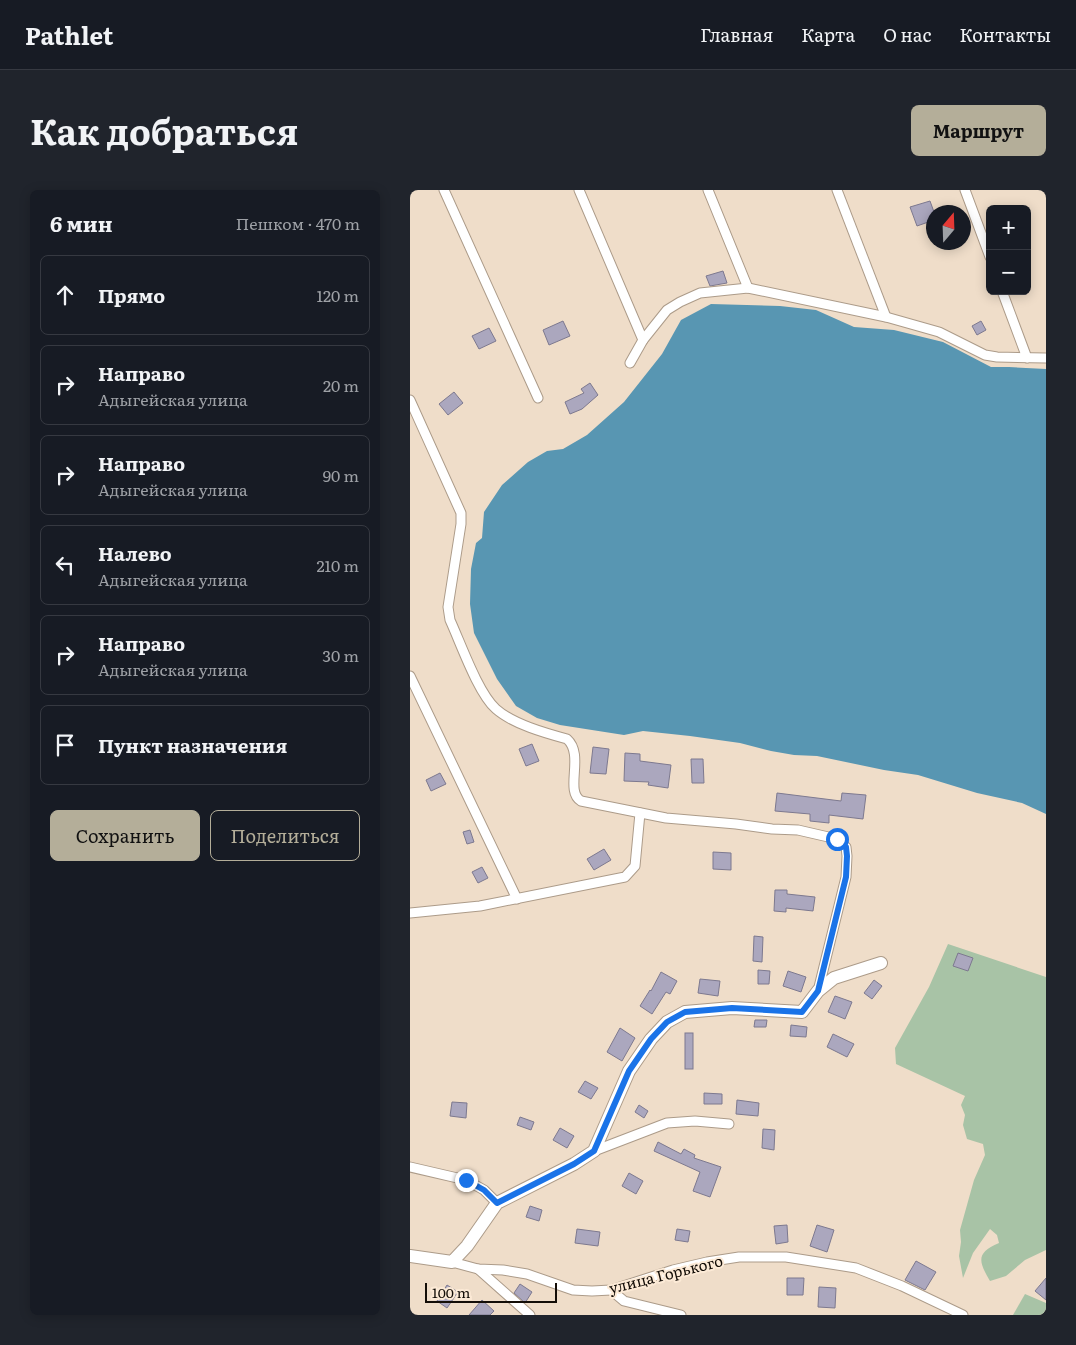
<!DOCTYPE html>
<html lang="ru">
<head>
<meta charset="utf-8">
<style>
	:root { --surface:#171b24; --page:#20242c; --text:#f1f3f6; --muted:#9ea1a6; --line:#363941; --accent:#b4ae99 }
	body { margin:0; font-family:Literata,serif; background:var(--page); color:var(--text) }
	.controls { position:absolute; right:15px; top:15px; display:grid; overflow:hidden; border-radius:8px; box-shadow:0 2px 12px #0003 }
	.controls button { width:45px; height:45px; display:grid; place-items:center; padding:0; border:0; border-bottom:1px solid var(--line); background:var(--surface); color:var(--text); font:25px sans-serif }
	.compass { position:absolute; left:516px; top:15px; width:45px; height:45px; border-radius:50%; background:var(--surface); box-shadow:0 2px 12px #0003; rotate:19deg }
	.scale { position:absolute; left:15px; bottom:12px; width:132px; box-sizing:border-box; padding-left:5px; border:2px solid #130d07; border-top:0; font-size:14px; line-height:18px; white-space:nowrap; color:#130d07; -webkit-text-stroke:4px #fcead6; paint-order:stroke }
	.stop { position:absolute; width:15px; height:15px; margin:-11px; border:4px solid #1a73e8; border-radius:50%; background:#fff }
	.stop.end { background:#1a73e8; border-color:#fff; box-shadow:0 1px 5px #0008 }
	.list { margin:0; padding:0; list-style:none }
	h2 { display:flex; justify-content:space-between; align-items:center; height:65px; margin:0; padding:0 20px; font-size:21px }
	h2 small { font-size:16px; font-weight:400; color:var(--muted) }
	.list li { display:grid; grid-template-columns:32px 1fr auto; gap:15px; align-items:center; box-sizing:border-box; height:80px; margin:0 10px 10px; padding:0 10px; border:1px solid var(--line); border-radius:8px }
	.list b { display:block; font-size:19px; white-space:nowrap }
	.list p { margin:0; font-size:16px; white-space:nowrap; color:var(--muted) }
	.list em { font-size:16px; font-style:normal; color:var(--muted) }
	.actions { display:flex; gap:10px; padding:15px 20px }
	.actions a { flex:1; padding:11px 0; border:1px solid var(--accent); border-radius:8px; text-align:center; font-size:18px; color:var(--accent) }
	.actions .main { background:var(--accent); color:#111 }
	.icon { flex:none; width:28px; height:28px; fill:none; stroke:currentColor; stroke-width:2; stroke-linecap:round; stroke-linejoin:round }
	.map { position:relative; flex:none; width:636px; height:1125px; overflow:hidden; border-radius:8px }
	header { display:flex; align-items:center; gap:30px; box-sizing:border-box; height:70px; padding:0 25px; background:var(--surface); border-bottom:1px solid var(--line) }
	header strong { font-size:24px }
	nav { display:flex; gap:28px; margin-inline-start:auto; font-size:18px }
	.intro { display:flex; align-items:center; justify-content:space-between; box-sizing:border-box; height:120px; padding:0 30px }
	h1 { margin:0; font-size:35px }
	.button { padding:12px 22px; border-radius:8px; background:var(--accent); color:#111; font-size:18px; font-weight:700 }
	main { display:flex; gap:30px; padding:0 30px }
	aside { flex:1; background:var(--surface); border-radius:8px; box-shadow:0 2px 12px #0003 }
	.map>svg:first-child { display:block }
	.green { fill:#a8c3a6 }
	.water { fill:#5896b2 }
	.building { fill:#aba7be; stroke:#7d798f }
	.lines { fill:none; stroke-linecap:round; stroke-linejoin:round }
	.street-casing { stroke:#ac9b89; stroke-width:11 }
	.secondary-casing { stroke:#ac9b89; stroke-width:14 }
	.street { stroke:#fff; stroke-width:9 }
	.secondary { stroke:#fff; stroke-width:12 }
	.route { stroke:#1a73e8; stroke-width:6 }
	.labels { text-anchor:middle; stroke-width:4; stroke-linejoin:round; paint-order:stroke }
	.street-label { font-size:15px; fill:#130d07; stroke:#fcead6 }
</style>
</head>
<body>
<header>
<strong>Pathlet</strong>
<nav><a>Главная</a><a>Карта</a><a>О нас</a><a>Контакты</a></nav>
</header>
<div class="intro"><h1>Как добраться</h1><a class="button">Маршрут</a></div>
<main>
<aside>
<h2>6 мин<small>Пешком · 470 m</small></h2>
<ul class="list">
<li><svg class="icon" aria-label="ahead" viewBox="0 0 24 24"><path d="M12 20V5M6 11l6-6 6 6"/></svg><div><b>Прямо</b></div><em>120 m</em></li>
<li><svg class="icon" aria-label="right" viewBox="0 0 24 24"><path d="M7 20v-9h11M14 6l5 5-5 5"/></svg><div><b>Направо</b><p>Адыгейская улица</p></div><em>20 m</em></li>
<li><svg class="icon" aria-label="right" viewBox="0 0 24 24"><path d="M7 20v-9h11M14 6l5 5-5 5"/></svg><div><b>Направо</b><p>Адыгейская улица</p></div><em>90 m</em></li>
<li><svg class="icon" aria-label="left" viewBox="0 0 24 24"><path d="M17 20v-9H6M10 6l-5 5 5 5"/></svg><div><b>Налево</b><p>Адыгейская улица</p></div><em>210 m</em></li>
<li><svg class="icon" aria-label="right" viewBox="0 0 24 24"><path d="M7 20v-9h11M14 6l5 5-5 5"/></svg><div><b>Направо</b><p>Адыгейская улица</p></div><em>30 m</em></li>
<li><svg class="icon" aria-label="arrive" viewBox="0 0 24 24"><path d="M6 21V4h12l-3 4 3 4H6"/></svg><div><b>Пункт назначения</b></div></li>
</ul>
<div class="actions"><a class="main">Сохранить</a><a>Поделиться</a></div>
</aside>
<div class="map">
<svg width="636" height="1125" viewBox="0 0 636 1125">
	<rect width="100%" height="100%" fill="#efddc9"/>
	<g class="green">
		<path d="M 538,754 L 636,787 L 636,1060 L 615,1070 L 596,1086 L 580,1091 C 569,1072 565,1063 589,1053 L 587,1045 L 580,1039 L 563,1063 L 553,1088 L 549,1066 L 551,1052 L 550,1040 L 564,990 L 575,965 L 573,954 L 557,949 L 553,935 L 555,925 L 551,915 L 555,906 L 486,874 L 485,858 L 519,797 Z"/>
		<path d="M 615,1104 L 636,1113 L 636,1125 L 603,1125 Z"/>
	</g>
	<path class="water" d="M 301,114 L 370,116 L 406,120 L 444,137 L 484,140 L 533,152 L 581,177 L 599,177 L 636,179 L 636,624 L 612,613 L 567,603 L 508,585 L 474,580 L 407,566 L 384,565 L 361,561 L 330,553 L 280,546 L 233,541 L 214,545 L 150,535 L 127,528 L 106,516 L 87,489 L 64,443 L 60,414 L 61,379 L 66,353 L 72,348 L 74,322 L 92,295 L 118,272 L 137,261 L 153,259 L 177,245 L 214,212 L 252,164 L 271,130 Z"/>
	<g class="building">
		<path d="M 520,11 L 524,22 L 524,30 L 507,36 L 500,17 Z"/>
		<path d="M 313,81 L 317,93 L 300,96 L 296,86 Z"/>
		<path d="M 153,131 L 160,146 L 139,155 L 133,140 Z"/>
		<path d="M 571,131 L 576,140 L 567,145 L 562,136 Z"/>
		<path d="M 79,138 L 86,151 L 69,159 L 62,146 Z"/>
		<path d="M 180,193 L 188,205 L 172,219 L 160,224 L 155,212 L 174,203 L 171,199 Z"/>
		<path d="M 44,202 L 53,213 L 38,225 L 29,214 Z"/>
		<path d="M 122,554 L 129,571 L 116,576 L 109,559 Z"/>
		<path d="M 183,557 L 199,559 L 196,584 L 180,583 Z"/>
		<path d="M 215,563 L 230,564 L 230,571 L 261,575 L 258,598 L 238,595 L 239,592 L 214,591 Z"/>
		<path d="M 281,569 L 293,569 L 294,593 L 282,593 Z"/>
		<path d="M 30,583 L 36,594 L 21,601 L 16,590 Z"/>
		<path d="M 367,603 L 431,611 L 432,603 L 456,605 L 453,629 L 419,625 L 419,633 L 400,631 L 400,624 L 365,621 Z"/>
		<path d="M 60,640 L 64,652 L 57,654 L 53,642 Z"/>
		<path d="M 194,659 L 201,670 L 184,680 L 177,669 Z"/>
		<path d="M 303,662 L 321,663 L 321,680 L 303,679 Z"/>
		<path d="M 72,677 L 78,688 L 68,693 L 62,682 Z"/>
		<path d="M 365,700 L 377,700 L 377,704 L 405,707 L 403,721 L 376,718 L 376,722 L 364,721 Z"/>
		<path d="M 344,746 L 353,747 L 352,772 L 343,771 Z"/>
		<path d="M 548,763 L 563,768 L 558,781 L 543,776 Z"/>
		<path d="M 348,780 L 360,781 L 359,794 L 348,794 Z"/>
		<path d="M 378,781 L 396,787 L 391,802 L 373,796 Z"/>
		<path d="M 251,782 L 267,791 L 260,804 L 256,802 L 242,824 L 230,816 L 240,800 L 241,801 Z"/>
		<path d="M 290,789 L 310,791 L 308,806 L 288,803 Z"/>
		<path d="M 464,790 L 472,796 L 462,809 L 454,803 Z"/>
		<path d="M 425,806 L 442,812 L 435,829 L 418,822 Z"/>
		<path d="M 345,830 L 357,830 L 356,837 L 344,837 Z"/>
		<path d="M 381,835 L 397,837 L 396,847 L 380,846 Z"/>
		<path d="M 210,838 L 225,848 L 212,871 L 197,862 Z"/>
		<rect x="275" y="843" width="8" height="36"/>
		<path d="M 423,844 L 444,854 L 437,867 L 417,857 Z"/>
		<path d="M 175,891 L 188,898 L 181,909 L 168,902 Z"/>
		<path d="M 294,903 L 312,904 L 312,914 L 294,914 Z"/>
		<path d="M 327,910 L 349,913 L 348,926 L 326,924 Z"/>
		<path d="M 42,912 L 57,913 L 56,928 L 40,926 Z"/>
		<path d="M 229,915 L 238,921 L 234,928 L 225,922 Z"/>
		<path d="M 110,927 L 124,932 L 121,940 L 107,935 Z"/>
		<path d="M 150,938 L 164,946 L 157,958 L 143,950 Z"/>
		<path d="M 353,939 L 365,940 L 364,960 L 352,958 Z"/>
		<path d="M 248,952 L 271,964 L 274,959 L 285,965 L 284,968 L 311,977 L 300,1007 L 283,1001 L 290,982 L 244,961 Z"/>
		<path d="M 219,983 L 233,991 L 226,1004 L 212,996 Z"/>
		<path d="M 120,1016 L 132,1020 L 129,1031 L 116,1027 Z"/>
		<path d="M 377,1035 L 378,1052 L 366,1054 L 364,1036 Z"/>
		<path d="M 407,1035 L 424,1040 L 417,1062 L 400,1056 Z"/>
		<path d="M 167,1039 L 190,1042 L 188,1056 L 165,1053 Z"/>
		<path d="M 267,1039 L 280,1041 L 278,1052 L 265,1050 Z"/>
		<path d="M 506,1071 L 526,1082 L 515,1100 L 495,1090 Z"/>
		<path d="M 377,1088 L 394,1088 L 393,1105 L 377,1105 Z"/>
		<path d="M 636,1088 L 636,1110 L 625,1101 Z"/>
		<path d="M 110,1094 L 122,1102 L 115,1113 L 104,1103 Z"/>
		<path d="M 37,1095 L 48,1102 L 37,1118 L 27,1111 Z"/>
		<path d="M 409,1097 L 426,1098 L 425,1118 L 408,1117 Z"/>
		<path d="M 72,1110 L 84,1121 L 80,1125 L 59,1125 Z"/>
	</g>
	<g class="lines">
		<defs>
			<g id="street">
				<path d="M 34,0 L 128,208"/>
				<path d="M 169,0 L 233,150 L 220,173"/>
				<path d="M 298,0 L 338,98"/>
				<path d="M 427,0 L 476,127"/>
				<path d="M 555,0 L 580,67"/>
				<path d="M 592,101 L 617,168"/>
				<path d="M 233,150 L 257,120 L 270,112 L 290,103 L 338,98 L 476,127 L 529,142 L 575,165 L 587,167 L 636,168"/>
				<path d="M 0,210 L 51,323 L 51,334 L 38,417 L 40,430 C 51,454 68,503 86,519 C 103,534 135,543 157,549 C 175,565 154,601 171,611 L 256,628 L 326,634 L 362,639 L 388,640 L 427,649 L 436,657 L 437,666 L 436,687 L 408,801"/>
				<path d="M 0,486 L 107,709"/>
				<path d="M 0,723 L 70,716 L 215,687 L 225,676 L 230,623"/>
				<path d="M 184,961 L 257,933 L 285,931 L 319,934"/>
				<path d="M 0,977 L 56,990 L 74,1000 L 87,1013"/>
				<path d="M 42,1072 L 68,1079 L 93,1080 L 117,1084 L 163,1100 L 182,1101 L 201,1100 L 263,1080 L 297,1072 L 329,1067 L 376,1067 L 446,1078 L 492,1096 L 553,1125"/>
				<path d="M 68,1079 L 120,1125"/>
				<path d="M 201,1100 L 214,1111 L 271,1125"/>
			</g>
			<path id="secondary" d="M 0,1066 L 42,1072 L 57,1056 L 87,1013 L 164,974 L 184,961 L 219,881 L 241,849 L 257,832 L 275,822 L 322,818 L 392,822 L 408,801 L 424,788 L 471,773"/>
		</defs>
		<use href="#street" class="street-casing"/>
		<use href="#secondary" class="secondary-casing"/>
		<use href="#street" class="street"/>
		<use href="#secondary" class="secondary"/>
	</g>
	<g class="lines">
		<path class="route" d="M 56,990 L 74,1000 L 87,1013 L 164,974 L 184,961 L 219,881 L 241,849 L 257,832 L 275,822 L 322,818 L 392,822 L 408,801 L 436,687 L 437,666 L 436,657 L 427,649"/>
	</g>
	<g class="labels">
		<g class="street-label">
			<text transform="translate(256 1085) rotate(-14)" y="5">улица Горького</text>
		</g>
	</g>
</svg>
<div class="controls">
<button>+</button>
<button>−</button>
</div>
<svg class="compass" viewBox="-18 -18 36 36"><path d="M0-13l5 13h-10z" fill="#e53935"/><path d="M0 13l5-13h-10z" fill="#9ea1a6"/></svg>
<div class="scale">100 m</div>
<div class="stop" style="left:427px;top:649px"></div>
<div class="stop end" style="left:56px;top:990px"></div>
</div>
</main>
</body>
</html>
